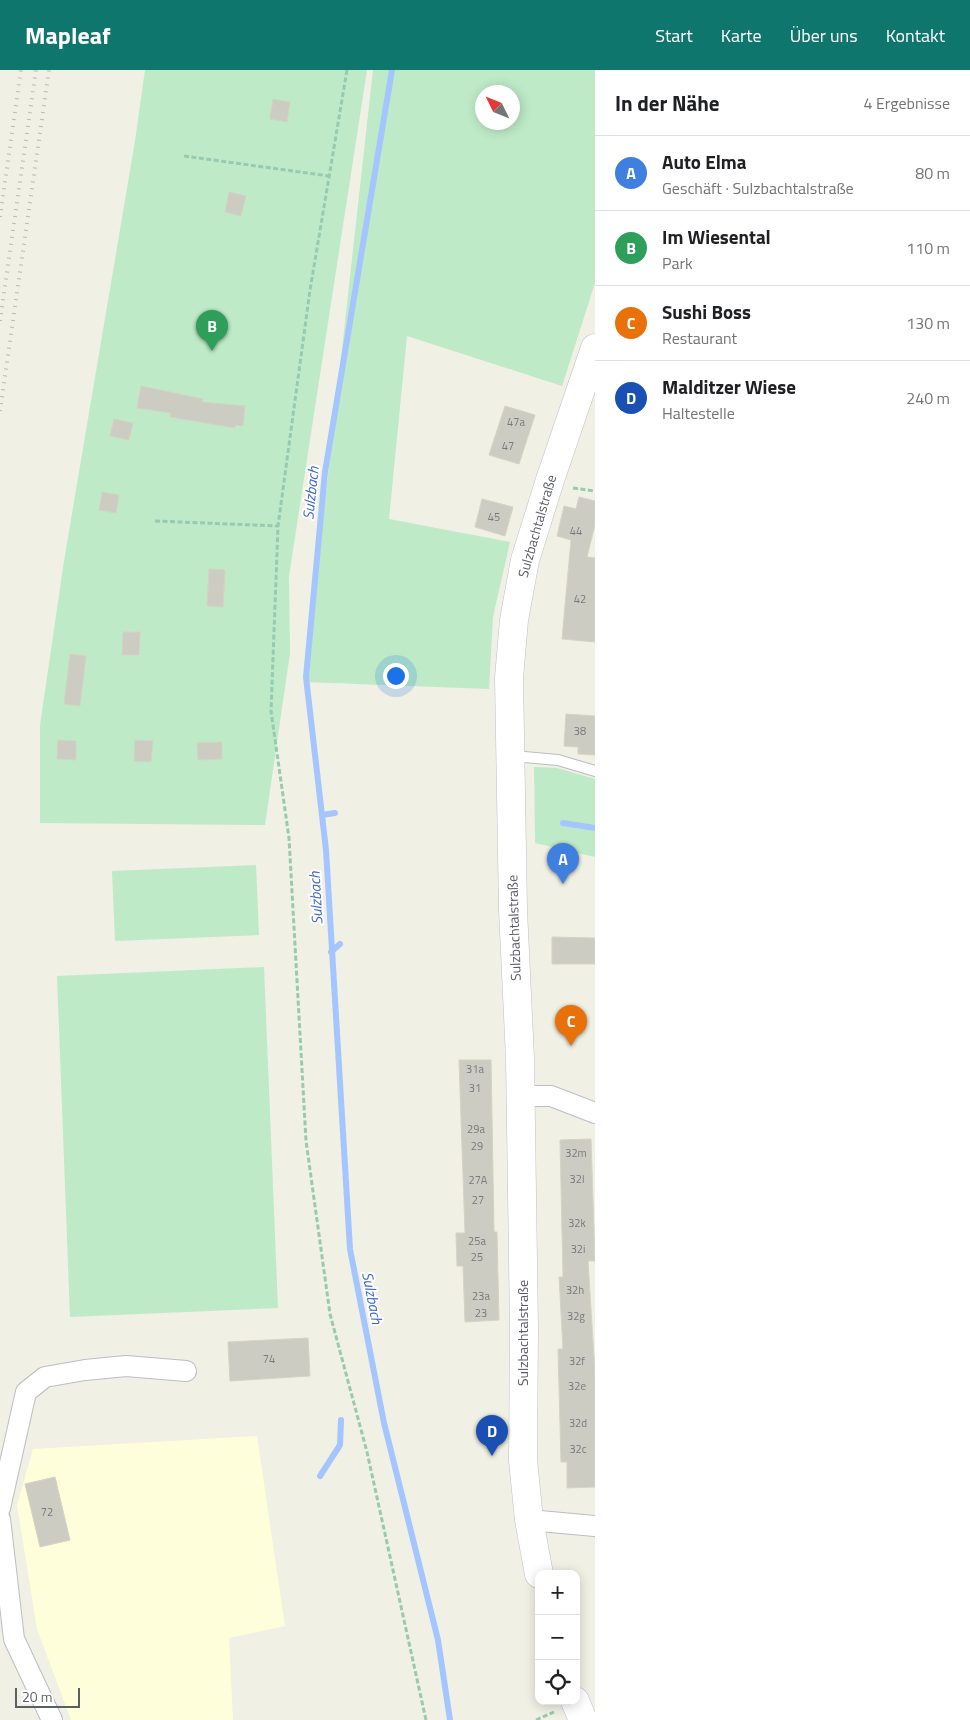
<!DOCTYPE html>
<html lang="de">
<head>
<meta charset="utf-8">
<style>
	:root { --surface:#fff; --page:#f6f6f6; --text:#202124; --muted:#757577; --line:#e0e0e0; --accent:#0f766e }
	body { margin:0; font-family:"Titillium Web",sans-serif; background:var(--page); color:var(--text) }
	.controls { position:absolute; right:15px; bottom:15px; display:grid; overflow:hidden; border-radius:10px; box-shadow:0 2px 12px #0003 }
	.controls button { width:45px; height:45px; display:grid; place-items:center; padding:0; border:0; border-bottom:1px solid var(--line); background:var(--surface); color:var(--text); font:25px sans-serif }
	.compass { position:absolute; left:475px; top:15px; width:45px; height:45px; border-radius:50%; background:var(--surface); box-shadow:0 2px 12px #0003; rotate:313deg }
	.scale { position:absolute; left:15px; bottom:12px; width:65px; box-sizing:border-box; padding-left:5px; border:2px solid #5c5e66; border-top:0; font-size:14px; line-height:18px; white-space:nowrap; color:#5c5e66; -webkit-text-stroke:4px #fff; paint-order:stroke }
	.you { position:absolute; left:395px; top:605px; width:18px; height:18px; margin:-12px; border:4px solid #fff; border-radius:50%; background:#1a73e8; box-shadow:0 0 0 8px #1a73e833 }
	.badge { display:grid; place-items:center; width:32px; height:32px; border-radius:50%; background:var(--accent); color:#fff; font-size:16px; font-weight:700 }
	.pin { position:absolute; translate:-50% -41px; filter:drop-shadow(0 1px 2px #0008) }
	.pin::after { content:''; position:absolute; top:26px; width:18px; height:15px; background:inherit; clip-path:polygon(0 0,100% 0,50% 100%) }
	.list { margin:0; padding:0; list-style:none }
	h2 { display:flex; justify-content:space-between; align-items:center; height:65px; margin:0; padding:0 20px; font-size:21px }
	h2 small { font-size:16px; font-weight:400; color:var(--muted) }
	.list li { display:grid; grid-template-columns:32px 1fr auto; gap:15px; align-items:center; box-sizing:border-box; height:75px; padding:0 20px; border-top:1px solid var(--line) }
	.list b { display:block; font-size:19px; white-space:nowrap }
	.list p { margin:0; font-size:16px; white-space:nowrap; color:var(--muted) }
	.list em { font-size:16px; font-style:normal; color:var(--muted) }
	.icon { flex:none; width:28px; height:28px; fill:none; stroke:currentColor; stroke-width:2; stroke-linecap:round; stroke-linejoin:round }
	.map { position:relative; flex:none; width:595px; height:1650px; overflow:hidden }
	header { display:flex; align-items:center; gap:30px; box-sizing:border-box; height:70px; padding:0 25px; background:var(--accent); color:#fff }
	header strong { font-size:24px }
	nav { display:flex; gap:28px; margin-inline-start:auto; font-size:18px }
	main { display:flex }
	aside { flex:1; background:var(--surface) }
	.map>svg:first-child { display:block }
	.commercial { fill:#fffeda }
	.green { fill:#beeac7; fill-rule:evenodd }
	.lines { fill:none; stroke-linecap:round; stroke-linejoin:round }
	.stream { stroke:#a5c5ff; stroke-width:6 }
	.building { fill:#cdccc3; stroke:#d5d3c2 }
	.lane-casing { stroke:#bcbdc4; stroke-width:12 }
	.street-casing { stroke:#bcbdc4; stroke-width:22 }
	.secondary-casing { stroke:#bec0c8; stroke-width:29 }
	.path { stroke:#96cbb1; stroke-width:3; stroke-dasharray:5 2.5; stroke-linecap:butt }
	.lane { stroke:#fff; stroke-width:10 }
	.street { stroke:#fff; stroke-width:20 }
	.secondary { stroke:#fff; stroke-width:28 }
	.rail { stroke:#b9baba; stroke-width:4; stroke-dasharray:1 6; stroke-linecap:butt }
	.labels { text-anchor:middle; stroke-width:4; stroke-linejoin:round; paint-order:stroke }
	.number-label { font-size:11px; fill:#787a7d }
	.street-label { font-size:14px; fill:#5c5e66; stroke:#fff }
	.water-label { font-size:15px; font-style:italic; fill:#3b64ce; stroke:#fff }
</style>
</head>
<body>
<header>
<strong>Mapleaf</strong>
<nav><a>Start</a><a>Karte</a><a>Über uns</a><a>Kontakt</a></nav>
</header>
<main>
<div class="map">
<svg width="595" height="1650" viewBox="0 0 595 1650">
	<rect width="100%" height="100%" fill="#f0f0e4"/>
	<path class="commercial" d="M 257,1366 L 285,1556 L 229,1568 L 233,1650 L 71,1650 L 37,1559 L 17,1435 L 33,1379 Z"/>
	<g class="green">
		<path d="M 145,0 L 367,0 L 289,506 L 290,583 L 265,755 L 40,753 L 40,655 L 64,491 L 135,71 Z"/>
		<path d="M 373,0 L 595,0 L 595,213 L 562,316 L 407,266 L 389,449 L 510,472 L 493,547 L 489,619 L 305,612 ZM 512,22 L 512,52 L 482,52 L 482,22 Z"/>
		<path d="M 534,697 L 557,698 L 595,709 L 595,787 L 535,773 Z"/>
		<path d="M 256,795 L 259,865 L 115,871 L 112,801 Z"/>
		<path d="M 264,897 L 278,1238 L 70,1247 L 57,906 Z"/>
	</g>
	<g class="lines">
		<g class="stream">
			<path d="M 392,0 L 325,402 L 306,607 L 326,780 L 350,1179 L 384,1353 L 438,1570 L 450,1650"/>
			<path d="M 322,745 L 335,743"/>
			<path d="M 563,753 L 595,758"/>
			<path d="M 331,882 L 340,874"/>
			<path d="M 320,1406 L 340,1375 L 341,1350"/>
		</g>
	</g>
	<g class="building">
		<path d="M 273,29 L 290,32 L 287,52 L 270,49 Z"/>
		<path d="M 229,122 L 246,126 L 241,146 L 225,142 Z"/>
		<path d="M 141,316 L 203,329 L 202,332 L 245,336 L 243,356 L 236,355 L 235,358 L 170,347 L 171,343 L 137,338 Z"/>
		<path d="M 505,336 L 535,345 L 519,394 L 489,385 Z"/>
		<path d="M 114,349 L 133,353 L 129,370 L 110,366 Z"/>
		<path d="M 102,422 L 119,425 L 116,443 L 99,440 Z"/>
		<path d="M 579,427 L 595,431 L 595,455 L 587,487 L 595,488 L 595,572 L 562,569 L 571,470 L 557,466 L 564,436 L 576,439 Z"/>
		<path d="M 482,429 L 513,437 L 505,466 L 475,457 Z"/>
		<path d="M 209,499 L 225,500 L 223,537 L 207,536 Z"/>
		<path d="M 123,562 L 140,562 L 139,585 L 122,585 Z"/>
		<path d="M 70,584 L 86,586 L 80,636 L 64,634 Z"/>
		<path d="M 566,644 L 595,646 L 595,685 L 578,684 L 578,677 L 564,676 Z"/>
		<path d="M 58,670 L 76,671 L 76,690 L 57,689 Z"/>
		<path d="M 135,670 L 153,671 L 151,692 L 134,691 Z"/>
		<path d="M 222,672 L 222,689 L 198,690 L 197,673 Z"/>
		<path d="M 552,867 L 595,868 L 595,894 L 552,894 Z"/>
		<path d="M 459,990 L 491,990 L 494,1162 L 497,1162 L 499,1250 L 465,1252 L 463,1196 L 457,1196 L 456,1163 L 465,1163 Z"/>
		<path d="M 591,1069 L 595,1191 L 588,1191 L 595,1303 L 595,1417 L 567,1418 L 567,1392 L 561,1392 L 558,1279 L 563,1279 L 559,1207 L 563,1207 L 560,1070 Z"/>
		<path d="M 308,1268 L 310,1306 L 230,1311 L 228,1272 Z"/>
		<path d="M 55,1407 L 70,1470 L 40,1477 L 25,1414 Z"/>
	</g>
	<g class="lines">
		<defs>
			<path id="lane" d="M 513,686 L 558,690 L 595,701"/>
			<g id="street">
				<path d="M 520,1026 L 551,1026 L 595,1043"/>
				<path d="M 0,1438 L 26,1322 L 45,1307 L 85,1300 L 126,1296 L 186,1301"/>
				<path d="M 0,1449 L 14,1569 L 52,1650"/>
				<path d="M 529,1450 L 595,1456"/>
			</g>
			<g id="secondary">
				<path d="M 539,1504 L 529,1450 L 523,1390 L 524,1259 L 520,988 L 513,840 L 509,608 L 514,550 L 525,490 L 550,410 L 595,278"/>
				<path d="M 575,1631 L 583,1650"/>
			</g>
		</defs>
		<use href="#lane" class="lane-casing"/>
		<use href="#street" class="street-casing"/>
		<use href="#secondary" class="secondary-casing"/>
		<g class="path">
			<path d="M 347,0 L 310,220 L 278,456 L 271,641 L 289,768 L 306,1071 L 330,1244 L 367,1382 L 426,1650"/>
			<path d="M 184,86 L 329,106"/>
			<path d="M 573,418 L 595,421"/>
			<path d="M 155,451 L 278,456"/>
			<path d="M 536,1650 L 554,1642"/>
		</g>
		<use href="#lane" class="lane"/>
		<use href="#street" class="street"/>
		<use href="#secondary" class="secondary"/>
		<g class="rail">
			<path d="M 0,147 L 21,0"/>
			<path d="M 0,251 L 36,0"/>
			<path d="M 0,341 L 49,0"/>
		</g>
	</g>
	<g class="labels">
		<g class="number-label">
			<text x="516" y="356">47a</text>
			<text x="508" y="380">47</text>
			<text x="494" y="451">45</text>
			<text x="576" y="465">44</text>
			<text x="580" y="533">42</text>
			<text x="580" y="665">38</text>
			<text x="475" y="1003">31a</text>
			<text x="475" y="1022">31</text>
			<text x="476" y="1063">29a</text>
			<text x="477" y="1080">29</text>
			<text x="576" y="1087">32m</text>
			<text x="577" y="1113">32l</text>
			<text x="478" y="1114">27A</text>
			<text x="478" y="1134">27</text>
			<text x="577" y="1157">32k</text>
			<text x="477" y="1175">25a</text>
			<text x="578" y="1183">32i</text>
			<text x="477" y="1191">25</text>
			<text x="575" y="1224">32h</text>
			<text x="481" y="1230">23a</text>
			<text x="481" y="1247">23</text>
			<text x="576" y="1250">32g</text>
			<text x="269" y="1293">74</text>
			<text x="577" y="1295">32f</text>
			<text x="577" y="1320">32e</text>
			<text x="578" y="1357">32d</text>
			<text x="578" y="1383">32c</text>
			<text x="47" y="1446">72</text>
		</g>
		<g class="street-label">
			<text transform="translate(537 456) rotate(-74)" y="5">Sulzbachtalstraße</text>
			<text transform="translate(514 858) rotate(-92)" y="5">Sulzbachtalstraße</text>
			<text transform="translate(523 1263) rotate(-90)" y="5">Sulzbachtalstraße</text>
		</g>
		<g class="water-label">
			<text transform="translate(311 423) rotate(-84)" y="5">Sulzbach</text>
			<text transform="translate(316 828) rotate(-93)" y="5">Sulzbach</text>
			<text transform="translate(372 1228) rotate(79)" y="5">Sulzbach</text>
		</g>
	</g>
</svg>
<div class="controls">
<button>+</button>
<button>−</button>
<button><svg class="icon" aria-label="locate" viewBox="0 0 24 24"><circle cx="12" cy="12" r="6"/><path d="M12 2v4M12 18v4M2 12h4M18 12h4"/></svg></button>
</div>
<svg class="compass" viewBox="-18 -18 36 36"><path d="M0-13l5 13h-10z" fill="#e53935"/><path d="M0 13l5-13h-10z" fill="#757577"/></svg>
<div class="scale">20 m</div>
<div class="you"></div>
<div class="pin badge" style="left:563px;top:814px;background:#3f7fe0">A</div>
<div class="pin badge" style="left:212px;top:281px;background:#2e9e5b">B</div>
<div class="pin badge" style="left:571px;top:976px;background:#e8710a">C</div>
<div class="pin badge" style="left:492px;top:1386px;background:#1a4fb4">D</div>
</div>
<aside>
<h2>In der Nähe<small>4 Ergebnisse</small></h2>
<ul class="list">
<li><span class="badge" style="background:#3f7fe0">A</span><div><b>Auto Elma</b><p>Geschäft · Sulzbachtalstraße</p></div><em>80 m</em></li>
<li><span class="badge" style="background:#2e9e5b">B</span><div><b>Im Wiesental</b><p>Park</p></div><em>110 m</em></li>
<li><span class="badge" style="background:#e8710a">C</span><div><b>Sushi Boss</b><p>Restaurant</p></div><em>130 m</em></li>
<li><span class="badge" style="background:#1a4fb4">D</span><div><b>Malditzer Wiese</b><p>Haltestelle</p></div><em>240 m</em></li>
</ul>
</aside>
</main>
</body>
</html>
